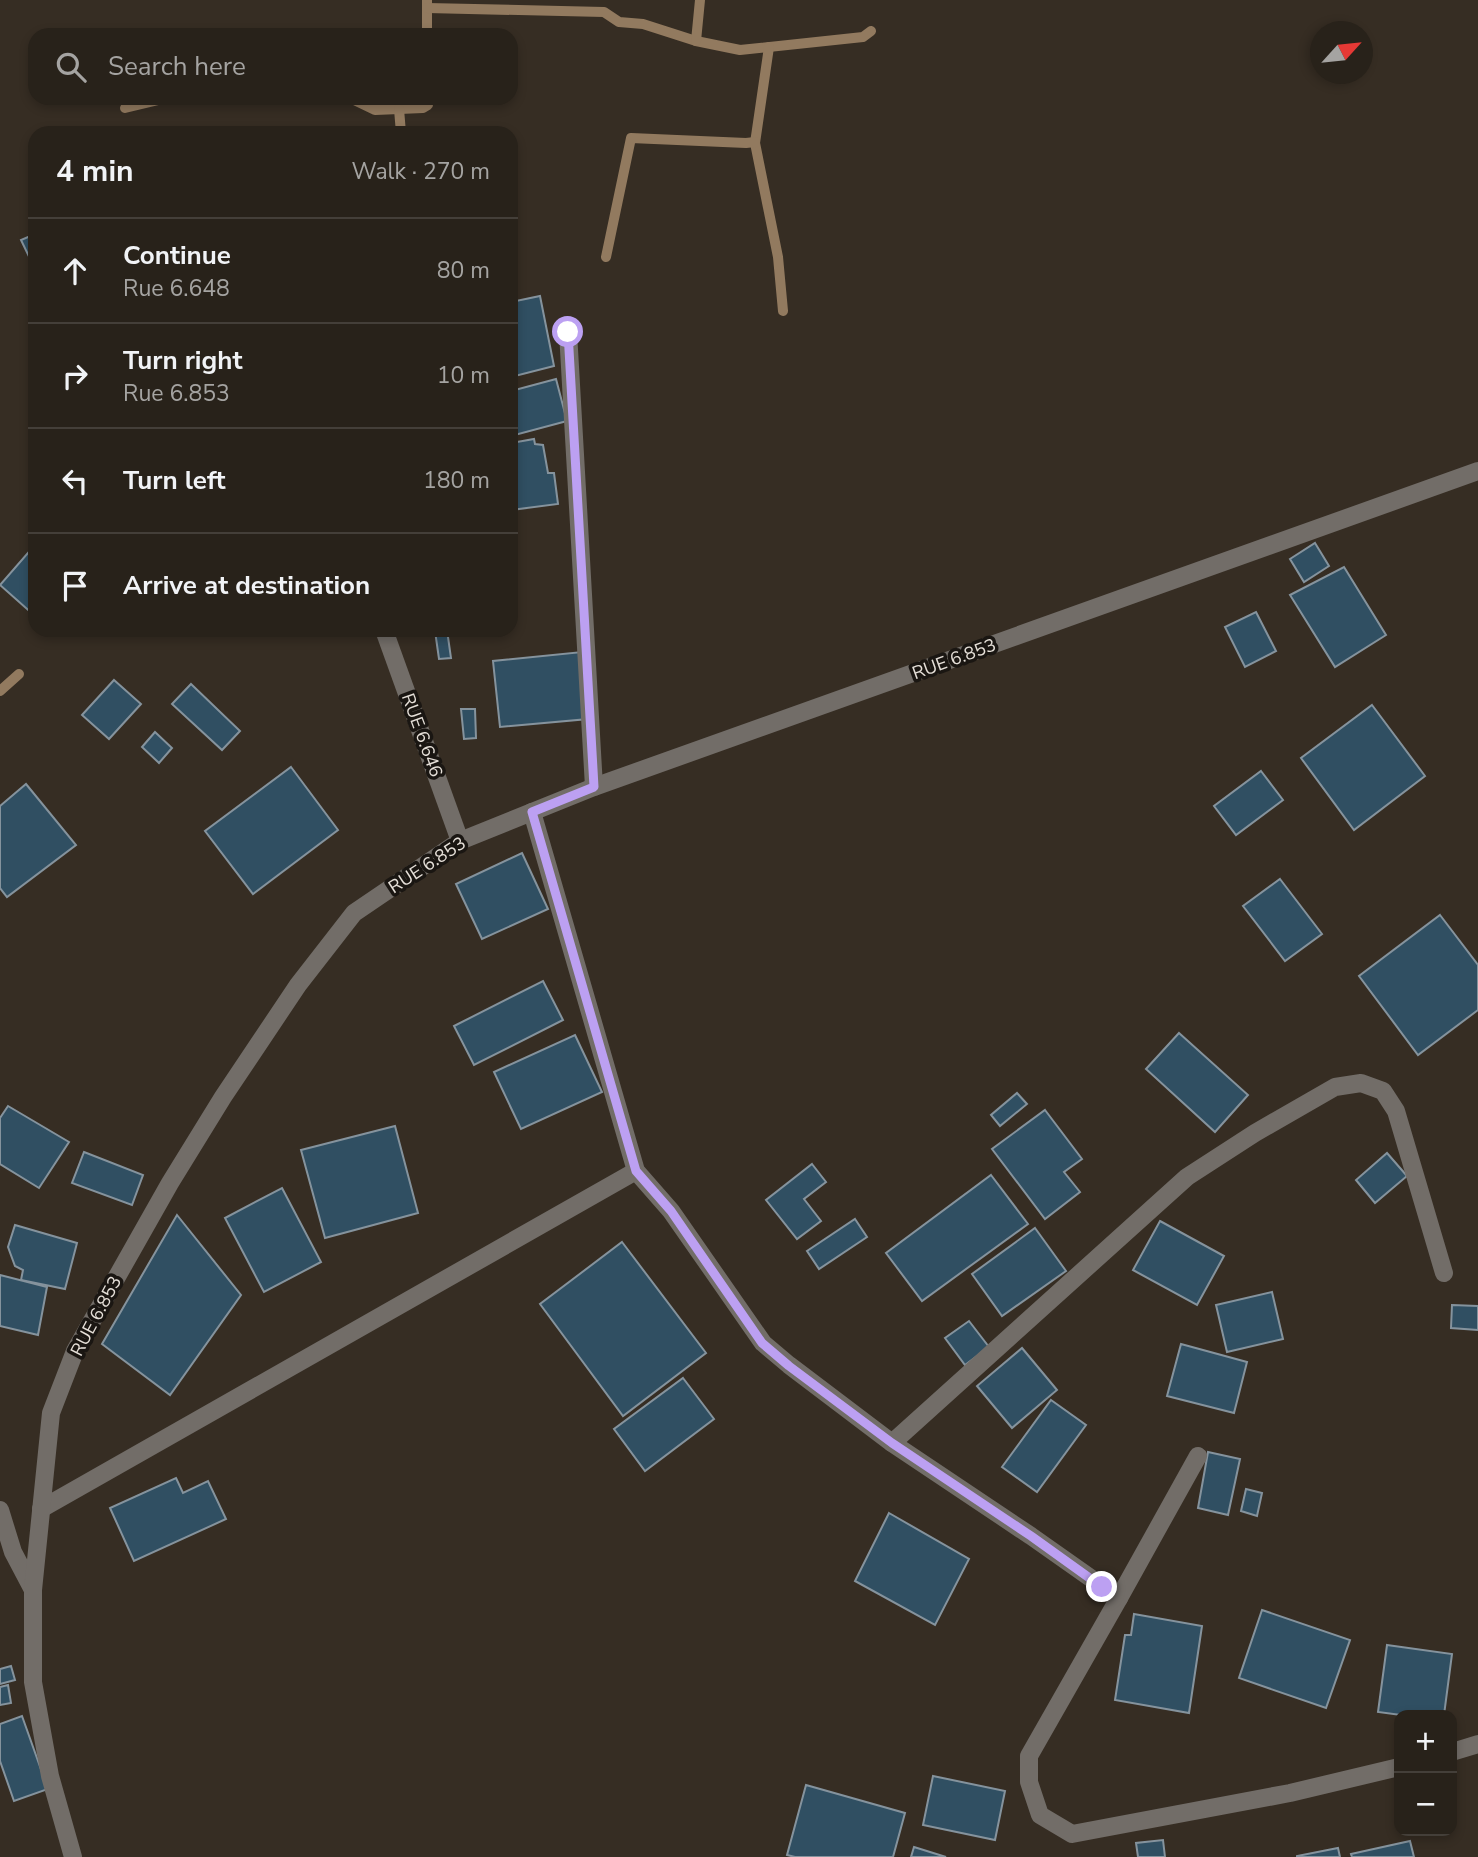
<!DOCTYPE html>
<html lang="en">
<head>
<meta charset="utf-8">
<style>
	:root { --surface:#28221a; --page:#302a23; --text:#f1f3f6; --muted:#a5a4a2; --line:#443f39 }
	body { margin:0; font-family:"Nunito Sans",sans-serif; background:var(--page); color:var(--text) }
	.controls { position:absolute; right:21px; bottom:21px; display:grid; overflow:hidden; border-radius:14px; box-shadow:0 4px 10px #0003 }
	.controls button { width:63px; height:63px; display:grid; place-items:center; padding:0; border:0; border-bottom:2px solid var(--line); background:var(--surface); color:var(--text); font:35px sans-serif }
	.compass { position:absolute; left:1310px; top:21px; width:63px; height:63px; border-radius:50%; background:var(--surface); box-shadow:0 4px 10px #0003; rotate:63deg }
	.stop { position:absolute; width:21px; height:21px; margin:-16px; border:5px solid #bca0f2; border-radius:50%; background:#fff }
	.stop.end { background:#bca0f2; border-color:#fff; box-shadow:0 2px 7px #0008 }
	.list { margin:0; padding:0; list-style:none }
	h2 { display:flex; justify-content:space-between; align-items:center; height:91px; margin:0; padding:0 28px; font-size:30px }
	h2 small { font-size:23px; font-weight:400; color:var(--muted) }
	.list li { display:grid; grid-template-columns:46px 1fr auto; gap:21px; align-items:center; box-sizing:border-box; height:105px; padding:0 28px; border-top:2px solid var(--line) }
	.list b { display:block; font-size:26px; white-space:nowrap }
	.list p { margin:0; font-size:23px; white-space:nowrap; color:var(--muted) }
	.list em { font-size:23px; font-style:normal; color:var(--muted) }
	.icon { flex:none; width:38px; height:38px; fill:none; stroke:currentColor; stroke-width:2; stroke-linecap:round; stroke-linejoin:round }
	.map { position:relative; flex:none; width:1478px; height:1857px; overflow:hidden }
	.search { position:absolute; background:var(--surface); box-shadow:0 4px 10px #0003; left:28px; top:28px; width:490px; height:77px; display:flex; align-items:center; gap:18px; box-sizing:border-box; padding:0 24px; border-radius:21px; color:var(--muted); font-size:26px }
	.panel { position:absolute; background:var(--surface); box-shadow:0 4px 10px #0003; left:28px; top:126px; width:490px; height:511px; border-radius:21px }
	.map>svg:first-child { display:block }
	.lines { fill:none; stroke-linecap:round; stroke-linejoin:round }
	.stream { stroke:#927a5f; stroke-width:10 }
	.building { fill:#304f62; stroke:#85939d; stroke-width:2 }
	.minor { stroke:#726d68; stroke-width:18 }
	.route { stroke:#bca0f2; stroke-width:9 }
	.labels { text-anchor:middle; stroke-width:7; stroke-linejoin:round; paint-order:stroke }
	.street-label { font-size:18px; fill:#e6e0d9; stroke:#1a1612 }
</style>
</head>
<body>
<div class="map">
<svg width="1478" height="1857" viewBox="0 0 1478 1857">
	<rect width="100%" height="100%" fill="#362d23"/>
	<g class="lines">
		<g class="stream">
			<path d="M 427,0 L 427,35"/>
			<path d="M 427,8 L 604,12 L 619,22 L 643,24 L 696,41 L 740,50 L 863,37 L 871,31"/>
			<path d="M 696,41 L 700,0"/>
			<path d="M 769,47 L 755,143 L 778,257 L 783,311"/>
			<path d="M 350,98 L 375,110 L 423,108 L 428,105 L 428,98"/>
			<path d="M 125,108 L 167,98"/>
			<path d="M 399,109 L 401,133"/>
			<path d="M 606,257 L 631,138 L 746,143 L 755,142"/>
			<path d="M 0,691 L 19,674"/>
		</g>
	</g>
	<g class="building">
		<path d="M 35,234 L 35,269 L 21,240 Z"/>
		<path d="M 540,296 L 554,366 L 511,377 L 511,302 Z"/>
		<path d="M 556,379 L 567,421 L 511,436 L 511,391 Z"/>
		<path d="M 534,439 L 535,444 L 543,445 L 548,473 L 554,473 L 558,504 L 511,510 L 511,443 Z"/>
		<path d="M 1315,543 L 1329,566 L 1304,582 L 1290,559 Z"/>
		<path d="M 34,546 L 35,546 L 35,616 L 0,585 Z"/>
		<path d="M 1344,567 L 1386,635 L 1335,667 L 1290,595 Z"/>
		<path d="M 1256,612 L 1276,651 L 1245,667 L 1225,627 Z"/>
		<path d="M 447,630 L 451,658 L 439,659 L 435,631 Z"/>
		<path d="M 582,652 L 588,719 L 500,727 L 493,661 Z"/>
		<path d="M 114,680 L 141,704 L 109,739 L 82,715 Z"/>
		<path d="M 191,684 L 240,731 L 222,750 L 172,704 Z"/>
		<path d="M 1372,705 L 1425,776 L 1354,830 L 1301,758 Z"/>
		<path d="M 461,709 L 475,709 L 476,738 L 464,739 Z"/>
		<path d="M 155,732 L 172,748 L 159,763 L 142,747 Z"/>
		<path d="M 291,767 L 338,830 L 253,894 L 205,831 Z"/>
		<path d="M 1261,771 L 1283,800 L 1236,835 L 1214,806 Z"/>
		<path d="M 26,784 L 76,845 L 7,897 L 0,888 L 0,806 Z"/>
		<path d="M 522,853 L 548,909 L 482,939 L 456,884 Z"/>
		<path d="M 1280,879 L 1322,934 L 1285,961 L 1243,906 Z"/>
		<path d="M 1440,915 L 1478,965 L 1478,1010 L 1418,1055 L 1359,976 Z"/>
		<path d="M 543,981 L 563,1020 L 474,1065 L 454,1026 Z"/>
		<path d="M 1179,1033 L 1248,1095 L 1215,1132 L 1146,1069 Z"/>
		<path d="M 575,1035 L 602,1092 L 521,1129 L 494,1072 Z"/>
		<path d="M 1017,1093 L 1027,1104 L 1000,1126 L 991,1115 Z"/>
		<path d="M 8,1106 L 69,1142 L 39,1188 L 0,1164 L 0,1118 Z"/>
		<path d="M 1045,1110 L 1082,1159 L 1064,1172 L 1080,1192 L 1045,1219 L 992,1149 Z"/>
		<path d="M 395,1126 L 418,1213 L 325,1238 L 301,1150 Z"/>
		<path d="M 84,1152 L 143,1175 L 132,1205 L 72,1183 Z"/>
		<path d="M 1387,1153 L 1407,1176 L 1375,1203 L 1356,1180 Z"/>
		<path d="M 812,1164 L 826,1182 L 804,1199 L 821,1221 L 797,1239 L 766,1200 Z"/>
		<path d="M 991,1175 L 1028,1224 L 922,1301 L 886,1253 Z"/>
		<path d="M 282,1188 L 321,1262 L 264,1292 L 225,1218 Z"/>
		<path d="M 177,1215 L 241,1295 L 170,1395 L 102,1344 Z"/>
		<path d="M 855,1219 L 867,1237 L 819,1269 L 807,1251 Z"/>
		<path d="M 1160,1221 L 1224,1256 L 1197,1305 L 1133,1270 Z"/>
		<path d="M 15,1225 L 77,1243 L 65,1289 L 21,1280 L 23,1270 L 15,1266 L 8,1247 Z"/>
		<path d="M 1035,1228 L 1066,1271 L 1002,1316 L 972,1274 Z"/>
		<path d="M 622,1242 L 706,1353 L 623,1416 L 540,1304 Z"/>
		<path d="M 0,1275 L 47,1287 L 38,1335 L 0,1326 Z"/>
		<path d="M 1272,1292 L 1283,1339 L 1227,1352 L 1216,1305 Z"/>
		<path d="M 1452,1305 L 1478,1306 L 1478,1330 L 1451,1328 Z"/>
		<path d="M 969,1321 L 989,1347 L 965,1365 L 945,1338 Z"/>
		<path d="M 1181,1344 L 1247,1362 L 1234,1413 L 1167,1396 Z"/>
		<path d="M 1022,1348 L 1057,1390 L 1012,1428 L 977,1386 Z"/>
		<path d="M 683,1378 L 714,1419 L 645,1471 L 614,1429 Z"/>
		<path d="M 1051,1400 L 1086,1425 L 1037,1492 L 1002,1467 Z"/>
		<path d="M 1208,1452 L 1240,1459 L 1228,1515 L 1198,1508 Z"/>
		<path d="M 176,1478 L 183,1493 L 208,1481 L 226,1519 L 134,1561 L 110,1508 Z"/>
		<path d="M 1246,1489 L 1262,1493 L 1257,1516 L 1241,1511 Z"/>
		<path d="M 889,1513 L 969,1559 L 935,1625 L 855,1581 Z"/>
		<path d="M 1262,1610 L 1350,1640 L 1326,1708 L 1239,1678 Z"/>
		<path d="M 1134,1614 L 1202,1626 L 1189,1713 L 1115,1700 L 1125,1635 L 1131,1635 Z"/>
		<path d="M 1387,1645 L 1452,1654 L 1444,1715 L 1401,1715 L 1378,1712 Z"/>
		<path d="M 11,1666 L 15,1680 L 0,1684 L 0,1669 Z"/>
		<path d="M 8,1685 L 11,1703 L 0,1705 L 0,1687 Z"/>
		<path d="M 22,1716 L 48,1789 L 14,1801 L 0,1761 L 0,1724 Z"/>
		<path d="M 933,1776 L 1005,1791 L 995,1840 L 923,1825 Z"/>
		<path d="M 806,1785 L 905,1813 L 893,1857 L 795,1857 L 787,1855 Z"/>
		<path d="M 1163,1840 L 1165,1857 L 1138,1857 L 1136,1843 Z"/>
		<path d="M 1410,1841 L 1414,1857 L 1352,1857 L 1351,1854 Z"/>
		<path d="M 914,1847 L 946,1857 L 911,1857 Z"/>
		<path d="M 1338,1848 L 1340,1857 L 1297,1857 L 1297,1856 Z"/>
	</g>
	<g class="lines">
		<g class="minor">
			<path d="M 568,332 L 594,787"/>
			<path d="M 384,630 L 460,841"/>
			<path d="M 532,812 L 636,1171 L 671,1211 L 763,1343 L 789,1365 L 892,1443 L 1031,1536 L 1119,1598"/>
			<path d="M 892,1443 L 1187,1177 L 1255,1133 L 1335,1087 L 1361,1083 L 1383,1091 L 1396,1111 L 1444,1273"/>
			<path d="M 1198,1456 L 1119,1598 L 1029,1756 L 1029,1782 L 1040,1815 L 1072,1834 L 1290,1793 L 1399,1767"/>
			<path d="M 41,1509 L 636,1171"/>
			<path d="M 0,1510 L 13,1552 L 33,1590"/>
			<path d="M 1452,1752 L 1478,1744"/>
			<path d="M 73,1857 L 50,1776 L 33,1682 L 33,1590 L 51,1413 L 75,1351 L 170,1183 L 223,1097 L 298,985 L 354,913 L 460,841 L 594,787 L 1478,471"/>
		</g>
	</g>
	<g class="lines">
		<path class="route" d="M 568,332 L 594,787 L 532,812 L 636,1171 L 671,1211 L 762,1343 L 789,1366 L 892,1443 L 1031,1536 L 1102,1587"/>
	</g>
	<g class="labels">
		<g class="street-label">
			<text transform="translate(954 659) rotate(-20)" y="6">RUE 6.853</text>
			<text transform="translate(422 735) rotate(70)" y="6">RUE 6.646</text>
			<text transform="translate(427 865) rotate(-33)" y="6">RUE 6.853</text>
			<text transform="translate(96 1316) rotate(-62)" y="6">RUE 6.853</text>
		</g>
	</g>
</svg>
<div class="controls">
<button>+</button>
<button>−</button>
</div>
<svg class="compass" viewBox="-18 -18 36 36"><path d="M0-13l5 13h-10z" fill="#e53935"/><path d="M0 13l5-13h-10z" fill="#a5a4a2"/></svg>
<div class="stop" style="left:568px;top:332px"></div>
<div class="stop end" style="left:1102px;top:1587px"></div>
<div class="search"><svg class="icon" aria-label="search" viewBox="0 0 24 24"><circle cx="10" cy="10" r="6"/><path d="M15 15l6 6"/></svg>Search here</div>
<section class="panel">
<h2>4 min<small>Walk · 270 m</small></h2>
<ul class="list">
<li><svg class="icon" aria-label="ahead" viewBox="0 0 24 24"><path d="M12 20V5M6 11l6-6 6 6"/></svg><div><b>Continue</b><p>Rue 6.648</p></div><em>80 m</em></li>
<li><svg class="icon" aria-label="right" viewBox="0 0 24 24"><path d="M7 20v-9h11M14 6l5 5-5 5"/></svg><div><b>Turn right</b><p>Rue 6.853</p></div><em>10 m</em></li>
<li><svg class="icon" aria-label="left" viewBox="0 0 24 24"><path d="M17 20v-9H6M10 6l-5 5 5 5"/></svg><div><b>Turn left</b></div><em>180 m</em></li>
<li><svg class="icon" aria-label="arrive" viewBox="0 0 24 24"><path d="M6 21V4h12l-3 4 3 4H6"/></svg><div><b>Arrive at destination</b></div></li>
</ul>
</section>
</div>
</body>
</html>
